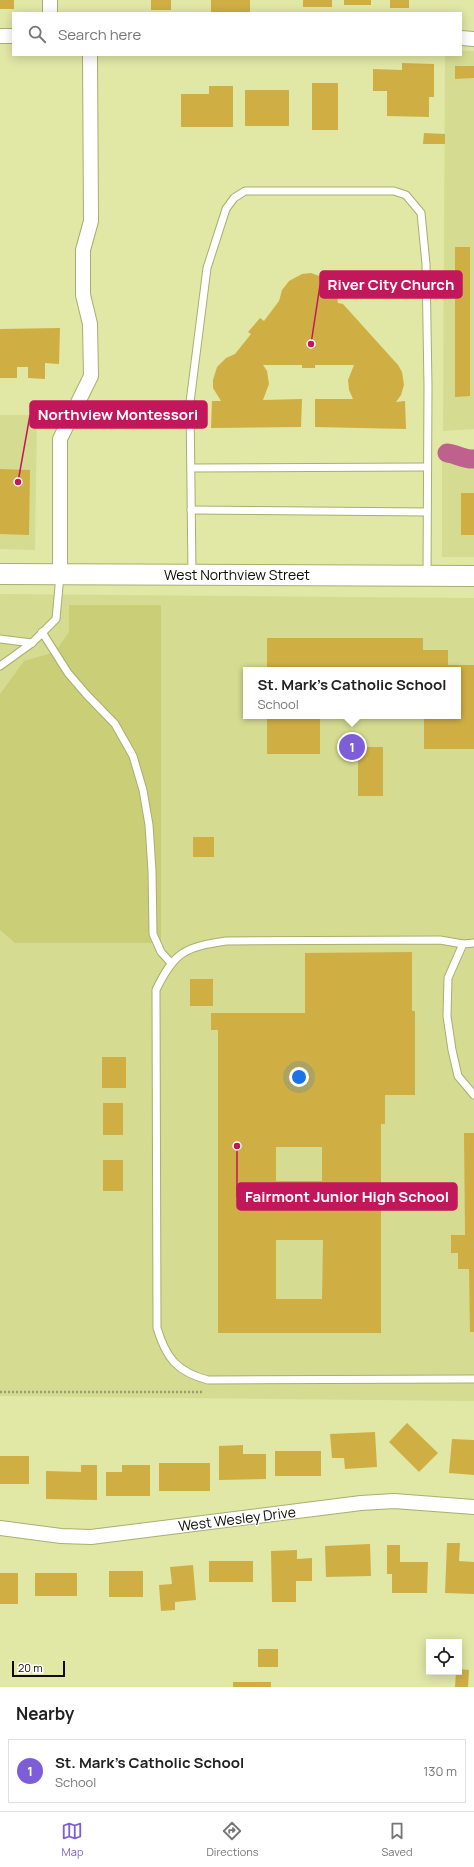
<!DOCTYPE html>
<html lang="en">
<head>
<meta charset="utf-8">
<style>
	:root { --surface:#fff; --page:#f2f2f2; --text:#222; --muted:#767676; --line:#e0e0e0; --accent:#7d5dd8 }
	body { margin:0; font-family:Manrope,sans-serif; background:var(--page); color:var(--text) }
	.controls { position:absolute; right:12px; bottom:12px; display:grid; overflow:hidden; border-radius:0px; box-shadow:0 2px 10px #0003 }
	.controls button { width:36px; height:36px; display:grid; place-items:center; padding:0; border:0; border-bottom:1px solid var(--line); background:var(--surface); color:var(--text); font:20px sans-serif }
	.scale { position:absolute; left:12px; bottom:10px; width:53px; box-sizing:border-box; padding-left:4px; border:2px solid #0c0d00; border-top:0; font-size:11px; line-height:14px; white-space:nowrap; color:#0c0d00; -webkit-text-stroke:3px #fff; paint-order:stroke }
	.you { position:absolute; left:299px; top:1077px; width:14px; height:14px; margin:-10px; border:3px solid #fff; border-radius:50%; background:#1a73e8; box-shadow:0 0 0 6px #1a73e833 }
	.badge { display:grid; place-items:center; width:26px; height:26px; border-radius:50%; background:var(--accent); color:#fff; font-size:13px; font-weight:700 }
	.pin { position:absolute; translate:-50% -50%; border:2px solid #fff; box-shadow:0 1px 4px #0006 }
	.popup { position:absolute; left:243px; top:667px; width:218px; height:52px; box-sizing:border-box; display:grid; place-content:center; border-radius:0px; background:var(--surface); filter:drop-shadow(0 1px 3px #0005); font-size:13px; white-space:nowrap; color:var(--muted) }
	.popup b { font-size:15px; color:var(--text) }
	.popup::after { content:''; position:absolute; left:50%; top:100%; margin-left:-8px; border:8px solid transparent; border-top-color:var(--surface) }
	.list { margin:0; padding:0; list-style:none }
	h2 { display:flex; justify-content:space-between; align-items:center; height:52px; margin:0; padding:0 16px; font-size:17px }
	h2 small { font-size:13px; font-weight:400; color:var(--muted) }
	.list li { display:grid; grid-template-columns:26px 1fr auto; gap:12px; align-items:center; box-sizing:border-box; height:64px; margin:0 8px 8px; padding:0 8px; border:1px solid var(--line); border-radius:0px }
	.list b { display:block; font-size:15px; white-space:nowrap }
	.list p { margin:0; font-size:13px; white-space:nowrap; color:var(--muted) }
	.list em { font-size:13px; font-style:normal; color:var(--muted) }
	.icon { flex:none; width:22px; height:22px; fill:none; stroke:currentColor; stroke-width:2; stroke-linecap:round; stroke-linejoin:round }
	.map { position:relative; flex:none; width:474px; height:1687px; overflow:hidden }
	.search { position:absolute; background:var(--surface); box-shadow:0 2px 10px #0003; left:12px; right:12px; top:12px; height:44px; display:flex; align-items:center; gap:10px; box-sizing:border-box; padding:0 14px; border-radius:0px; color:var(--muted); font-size:15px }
	.sheet { height:124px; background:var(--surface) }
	nav { display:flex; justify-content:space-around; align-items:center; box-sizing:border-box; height:56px; border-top:1px solid var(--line); background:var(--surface); font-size:11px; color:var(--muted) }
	nav a { display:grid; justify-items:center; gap:2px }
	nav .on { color:var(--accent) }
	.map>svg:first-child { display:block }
	.built { fill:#d5db91; fill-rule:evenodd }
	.green { fill:#cacf77 }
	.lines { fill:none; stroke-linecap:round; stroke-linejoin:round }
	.canal { stroke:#be618d; stroke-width:19 }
	.building { fill:#cfaf44; fill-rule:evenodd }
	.lane-casing { stroke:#aaae6f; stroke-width:9 }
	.street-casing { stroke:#aaae6f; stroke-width:16 }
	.secondary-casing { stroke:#aaae6f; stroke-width:22 }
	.path { stroke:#9b9f6f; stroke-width:2.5; stroke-dasharray:2 2; stroke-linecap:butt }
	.lane { stroke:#fff; stroke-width:7 }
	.street { stroke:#fff; stroke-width:14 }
	.secondary { stroke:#fff; stroke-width:20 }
	.labels { text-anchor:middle; stroke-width:3; stroke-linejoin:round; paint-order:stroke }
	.street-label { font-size:14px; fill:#0c0d00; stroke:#fff }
	.leader { fill:none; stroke:#c2185b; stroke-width:1.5 }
	.callout-dot { fill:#c2185b; stroke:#fff; stroke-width:1.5 }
	.callout { fill:#c2185b; stroke:#c2185b; stroke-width:1.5 }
	.callout-label { font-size:15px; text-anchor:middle; font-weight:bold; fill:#fff }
</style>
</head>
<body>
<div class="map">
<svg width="474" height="1687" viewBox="0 0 474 1687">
	<rect width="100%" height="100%" fill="#e1e7a5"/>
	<g class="built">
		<path d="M 461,51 L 474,51 L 474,429 L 443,431 L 445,55 L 461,55 Z"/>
		<path d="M 0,415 L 37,415 L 35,550 L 0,549 Z"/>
		<path d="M 442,459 L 467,467 L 474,466 L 474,557 L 442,557 Z"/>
		<path d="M 0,594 L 474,598 L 474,1401 L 0,1396 ZM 246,670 L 458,670 L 458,716 L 246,716 Z"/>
	</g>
	<path class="green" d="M 69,605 L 161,605 L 161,943 L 15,943 L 0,930 L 0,694 L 24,661 L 55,652 L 69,632 Z"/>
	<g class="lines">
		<path class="canal" d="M 447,453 C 457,454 465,460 474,459"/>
	</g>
	<g class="building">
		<rect x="0" y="0" width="14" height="9"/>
		<rect x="151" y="0" width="20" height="10"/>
		<rect x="211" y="0" width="39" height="13"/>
		<rect x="303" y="0" width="29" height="7"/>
		<rect x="344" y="0" width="27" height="5"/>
		<rect x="390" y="0" width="19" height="8"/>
		<path d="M 402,63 L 434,64 L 434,97 L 429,97 L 429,117 L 387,116 L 387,91 L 373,91 L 373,69 L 402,70 Z"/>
		<path d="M 455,66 L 474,66 L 474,78 L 455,79 Z"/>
		<rect x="312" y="83" width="26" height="47"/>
		<path d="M 209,86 L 233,86 L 233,127 L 181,127 L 181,94 L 209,94 Z"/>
		<rect x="245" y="90" width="44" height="36"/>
		<path d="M 424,133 L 445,134 L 445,144 L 423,144 Z"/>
		<path d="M 455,247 L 470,247 L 470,396 L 455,397 Z"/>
		<path d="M 311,273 L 325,278 L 330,283 L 336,290 L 338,303 L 343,304 L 398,365 L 402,372 L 404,385 L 401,395 L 396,402 L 405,401 L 406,429 L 315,427 L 315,399 L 353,399 L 349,390 L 348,380 L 354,365 L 315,365 L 315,368 L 302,368 L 302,365 L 263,365 L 267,371 L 269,384 L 263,400 L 302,399 L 301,427 L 211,428 L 212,401 L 221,401 L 213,388 L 213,380 L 217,367 L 226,358 L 235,354 L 251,334 L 248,332 L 260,318 L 264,321 L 279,301 L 282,290 L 289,281 L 302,274 Z"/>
		<path d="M 60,328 L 59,364 L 45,363 L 45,379 L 28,378 L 28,367 L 17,367 L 17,378 L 0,378 L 0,329 Z"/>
		<path d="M 0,469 L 30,470 L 29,535 L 0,534 Z"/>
		<rect x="461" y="493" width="13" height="42"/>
		<path d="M 267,638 L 423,638 L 423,650 L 448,650 L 448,665 L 474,665 L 474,749 L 424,749 L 424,716 L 458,716 L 458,670 L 267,670 Z"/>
		<rect x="267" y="716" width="53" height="38"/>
		<rect x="358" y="747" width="25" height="49"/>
		<rect x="193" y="837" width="21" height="20"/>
		<path d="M 412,952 L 412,1011 L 415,1011 L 415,1095 L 385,1095 L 385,1124 L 381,1124 L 381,1333 L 218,1333 L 218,1030 L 211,1030 L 211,1013 L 305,1013 L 305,953 ZM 276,1147 L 322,1147 L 322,1181 L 276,1181 ZM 276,1240 L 323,1240 L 322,1299 L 276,1299 Z"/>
		<rect x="190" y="979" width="23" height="27"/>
		<rect x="102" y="1057" width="24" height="31"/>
		<rect x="103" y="1103" width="20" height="32"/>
		<path d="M 464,1133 L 474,1133 L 474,1332 L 470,1332 L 469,1269 L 458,1269 L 458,1253 L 451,1253 L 451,1235 L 465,1235 Z"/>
		<rect x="103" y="1160" width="20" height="31"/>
		<path d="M 407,1423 L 438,1453 L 419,1472 L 389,1442 Z"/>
		<path d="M 375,1432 L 377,1467 L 345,1469 L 344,1458 L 332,1458 L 330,1434 Z"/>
		<path d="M 452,1439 L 474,1440 L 474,1475 L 449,1473 Z"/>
		<path d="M 243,1445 L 243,1454 L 266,1454 L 266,1479 L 219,1480 L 219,1446 Z"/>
		<rect x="275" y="1451" width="46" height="25"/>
		<rect x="0" y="1456" width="29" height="28"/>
		<rect x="159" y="1463" width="51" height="28"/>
		<path d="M 81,1465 L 97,1465 L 97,1500 L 46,1499 L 46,1471 L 81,1472 Z"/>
		<path d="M 122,1465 L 150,1465 L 150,1496 L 106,1496 L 106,1472 L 122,1472 Z"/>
		<path d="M 447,1543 L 460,1543 L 459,1561 L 474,1562 L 474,1594 L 445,1593 Z"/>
		<path d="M 370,1544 L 371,1576 L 326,1577 L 325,1546 Z"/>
		<path d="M 387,1545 L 400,1545 L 400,1562 L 428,1562 L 427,1593 L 392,1593 L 392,1574 L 387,1574 Z"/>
		<path d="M 297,1550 L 297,1559 L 312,1558 L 312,1581 L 296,1581 L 296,1602 L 272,1602 L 271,1551 Z"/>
		<rect x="209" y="1561" width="44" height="21"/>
		<path d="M 193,1565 L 196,1600 L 175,1602 L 175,1610 L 161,1611 L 159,1585 L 172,1584 L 170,1567 Z"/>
		<rect x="109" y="1571" width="34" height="26"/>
		<rect x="0" y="1573" width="18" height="31"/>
		<rect x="35" y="1573" width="42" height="23"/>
		<rect x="258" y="1649" width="20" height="18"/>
		<path d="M 459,1669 L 469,1670 L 468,1687 L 455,1687 L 456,1672 L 459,1672 Z"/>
		<rect x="233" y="1682" width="38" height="5"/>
	</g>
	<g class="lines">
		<defs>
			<g id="lane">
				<path d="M 191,468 L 427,467"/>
				<path d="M 191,510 L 427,512"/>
				<path d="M 192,574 L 190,402 L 207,268 L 226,209 L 234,198 L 245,191 L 394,191 L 406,195 L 421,213 L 426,264 L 428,387 L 427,575"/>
				<path d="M 42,632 L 68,673 L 86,694 L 115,724 L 133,756 L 143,790 L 149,825 L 152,871 L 153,934 L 161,952 L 171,963"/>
				<path d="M 0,639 L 32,643"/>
				<path d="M 0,666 L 32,643 L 56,619 L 60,575"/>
				<path d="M 474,943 L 463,944 L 448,978 L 447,1016 L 452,1050 L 458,1076 L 474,1095"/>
				<path d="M 463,944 L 440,940 L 226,941 C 185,947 174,952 156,990 L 157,1328 C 166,1358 177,1372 208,1380 L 474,1379"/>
			</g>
			<g id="street">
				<path d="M 50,0 L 50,13"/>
				<path d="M 0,36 L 13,36"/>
				<path d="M 461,38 L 474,39"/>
				<path d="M 60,574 L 60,439 L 91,376 L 90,324 L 83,295 L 83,250 L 91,221 L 90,55"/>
				<path d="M 0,1528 L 61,1536 L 91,1537 L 361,1503 L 394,1501 L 474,1507"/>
			</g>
			<path id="secondary" d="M 0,574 L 474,576"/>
		</defs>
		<use href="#lane" class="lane-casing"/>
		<use href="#street" class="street-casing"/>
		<use href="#secondary" class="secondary-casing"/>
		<path class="path" d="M 0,1392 L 203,1392"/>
		<use href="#lane" class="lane"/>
		<use href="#street" class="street"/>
		<use href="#secondary" class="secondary"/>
	</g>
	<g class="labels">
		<g class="street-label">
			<text x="237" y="580">West Northview Street</text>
			<text transform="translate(237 1519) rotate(-7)" y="5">West Wesley Drive</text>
		</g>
	</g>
	<path class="leader" d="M311 344L320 285M18 482L30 415M237 1146L237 1197"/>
	<g class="callout-dot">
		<circle cx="311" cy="344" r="4"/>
		<circle cx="18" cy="482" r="4"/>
		<circle cx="237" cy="1146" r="4"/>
	</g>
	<g class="callout">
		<rect x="320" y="271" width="142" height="27" rx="4"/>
		<rect x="30" y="401" width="177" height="27" rx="4"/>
		<rect x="237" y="1183" width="220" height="27" rx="4"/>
	</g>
	<g class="callout-label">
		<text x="391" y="290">River City Church</text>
		<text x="118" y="420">Northview Montessori</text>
		<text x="347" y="1202">Fairmont Junior High School</text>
	</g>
</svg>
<div class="controls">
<button><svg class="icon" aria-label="locate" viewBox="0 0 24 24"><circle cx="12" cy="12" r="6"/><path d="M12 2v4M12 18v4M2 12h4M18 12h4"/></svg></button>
</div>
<div class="scale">20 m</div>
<div class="you"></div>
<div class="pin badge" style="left:352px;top:747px">1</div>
<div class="popup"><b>St. Mark's Catholic School</b>School</div>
<div class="search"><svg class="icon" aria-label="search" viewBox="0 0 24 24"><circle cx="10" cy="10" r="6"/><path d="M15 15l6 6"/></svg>Search here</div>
</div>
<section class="sheet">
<h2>Nearby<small></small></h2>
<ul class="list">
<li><span class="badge">1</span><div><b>St. Mark's Catholic School</b><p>School</p></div><em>130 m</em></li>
</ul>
</section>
<nav>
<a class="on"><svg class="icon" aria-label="map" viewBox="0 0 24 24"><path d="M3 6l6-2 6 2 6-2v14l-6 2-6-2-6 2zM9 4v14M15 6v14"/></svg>Map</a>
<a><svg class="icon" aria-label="directions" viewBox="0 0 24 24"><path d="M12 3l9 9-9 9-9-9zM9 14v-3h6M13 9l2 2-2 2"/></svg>Directions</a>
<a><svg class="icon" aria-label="saved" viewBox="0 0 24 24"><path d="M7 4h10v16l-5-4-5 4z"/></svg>Saved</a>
</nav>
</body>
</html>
